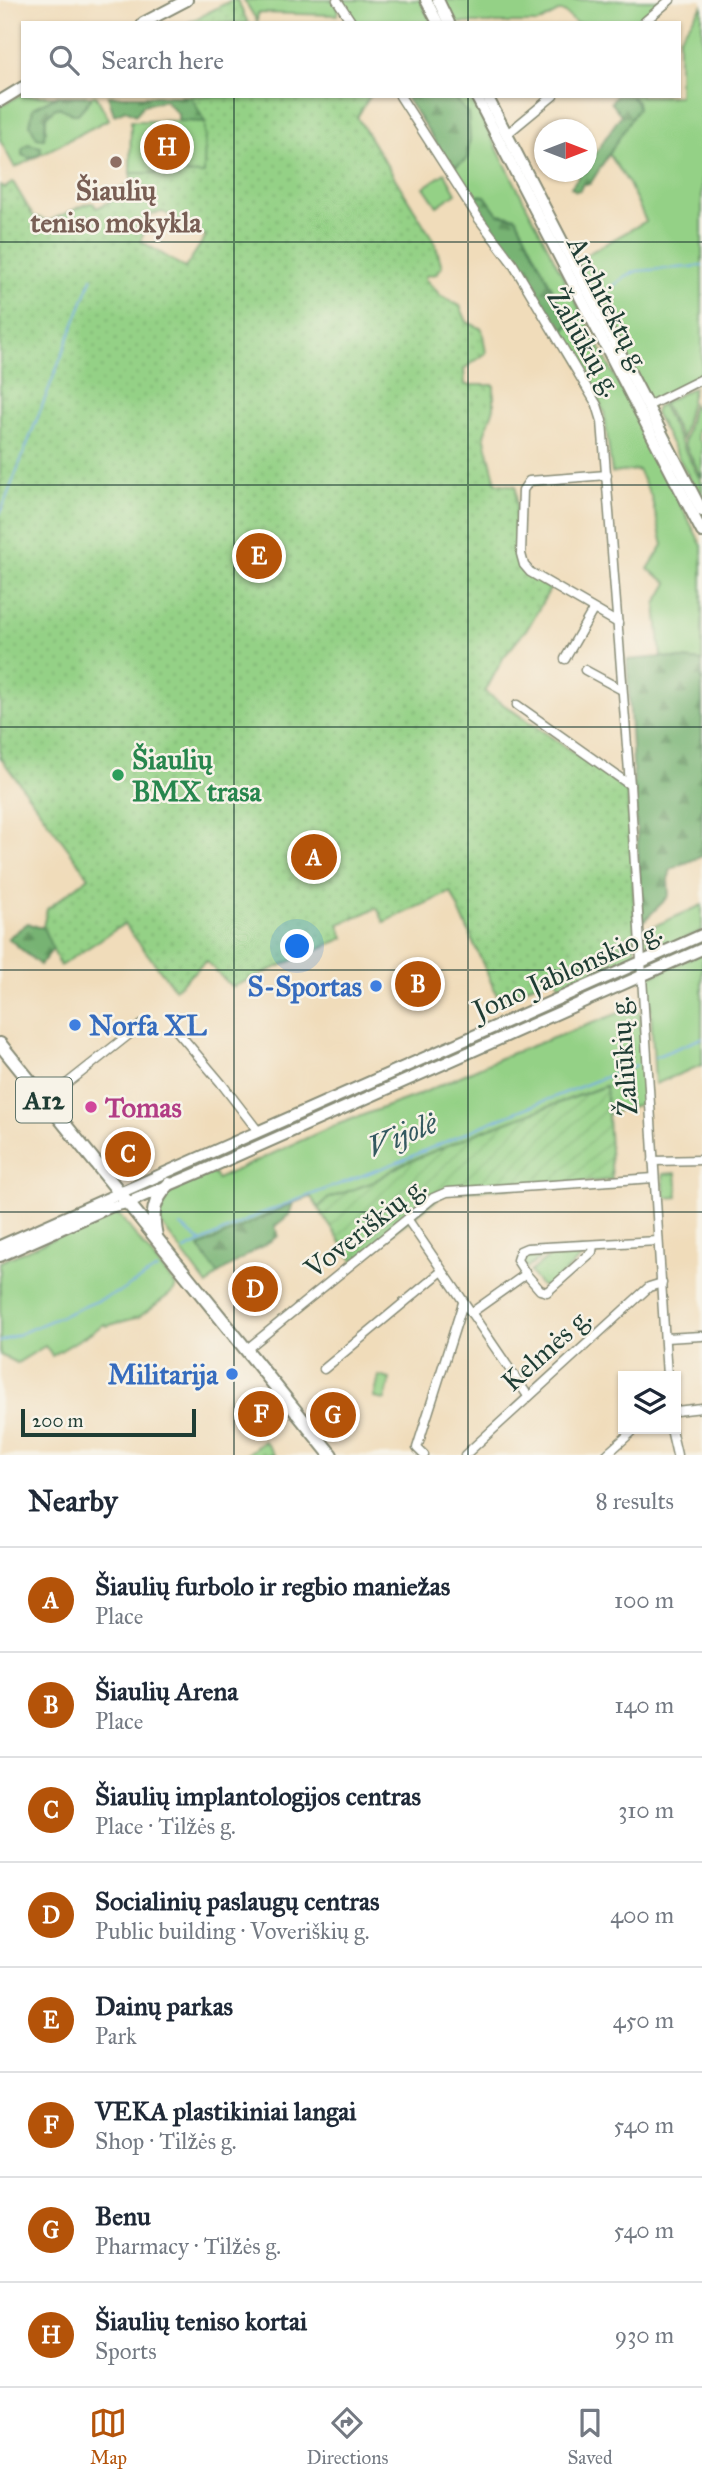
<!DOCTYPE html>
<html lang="en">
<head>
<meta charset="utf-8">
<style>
	:root { --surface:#fff; --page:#f6f6f7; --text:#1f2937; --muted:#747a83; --line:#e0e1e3; --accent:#b45309 }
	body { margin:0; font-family:"IM FELL Great Primer",serif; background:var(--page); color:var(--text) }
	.controls { position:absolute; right:21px; bottom:21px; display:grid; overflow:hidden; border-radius:0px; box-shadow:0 2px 5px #0004 }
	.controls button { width:63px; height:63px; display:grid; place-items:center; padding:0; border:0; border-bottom:2px solid var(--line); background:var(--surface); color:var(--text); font:35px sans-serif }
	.compass { position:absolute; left:534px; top:119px; width:63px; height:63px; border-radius:50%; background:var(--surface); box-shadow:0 2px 5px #0004; rotate:90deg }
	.scale { position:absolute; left:21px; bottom:18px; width:175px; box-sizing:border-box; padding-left:7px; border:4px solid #1f3d34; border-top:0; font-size:19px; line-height:24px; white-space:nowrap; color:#1f3d34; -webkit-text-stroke:5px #f7f3e8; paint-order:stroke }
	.you { position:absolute; left:298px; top:947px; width:24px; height:24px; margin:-18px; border:5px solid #fff; border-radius:50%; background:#1a73e8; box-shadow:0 0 0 10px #1a73e833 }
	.badge { display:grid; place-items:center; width:46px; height:46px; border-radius:50%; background:var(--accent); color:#fff; font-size:23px; font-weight:700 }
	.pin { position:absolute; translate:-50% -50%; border:4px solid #fff; box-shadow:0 2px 7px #0006 }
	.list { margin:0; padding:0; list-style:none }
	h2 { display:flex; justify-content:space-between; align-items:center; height:91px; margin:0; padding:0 28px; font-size:30px }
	h2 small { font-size:23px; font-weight:400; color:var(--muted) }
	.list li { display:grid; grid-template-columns:46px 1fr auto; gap:21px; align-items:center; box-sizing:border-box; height:105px; padding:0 28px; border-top:2px solid var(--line) }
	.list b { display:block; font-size:26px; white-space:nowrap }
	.list p { margin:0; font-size:23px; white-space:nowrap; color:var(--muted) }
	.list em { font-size:23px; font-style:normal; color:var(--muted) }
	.icon { flex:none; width:38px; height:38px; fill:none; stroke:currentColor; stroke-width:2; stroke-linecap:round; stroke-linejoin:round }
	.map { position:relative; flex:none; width:702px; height:1455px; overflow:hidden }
	.search { position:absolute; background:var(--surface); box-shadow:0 2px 5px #0004; left:21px; right:21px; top:21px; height:77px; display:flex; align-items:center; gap:18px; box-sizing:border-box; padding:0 24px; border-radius:0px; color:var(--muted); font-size:26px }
	.sheet { height:931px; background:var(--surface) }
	nav { display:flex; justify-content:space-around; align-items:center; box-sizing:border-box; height:98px; border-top:2px solid var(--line); background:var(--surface); font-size:19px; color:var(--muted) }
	nav a { display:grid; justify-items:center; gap:4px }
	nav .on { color:var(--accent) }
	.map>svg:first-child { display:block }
	.grass { fill:#94d186; stroke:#5a875d; stroke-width:2 }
	.forest { fill:url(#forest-firs); stroke:#4b7854; stroke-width:2 }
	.park { fill:url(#park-dots); stroke:#5a875d; stroke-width:2; fill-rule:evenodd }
	.garden { fill:url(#garden-furrows); stroke:#5a875d; stroke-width:2 }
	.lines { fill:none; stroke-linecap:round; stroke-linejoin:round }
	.stream { stroke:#73ade4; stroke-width:2 }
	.minor-casing { stroke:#888c77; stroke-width:11 }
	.major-casing { stroke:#888c77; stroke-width:14 }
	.highway-casing { stroke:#888c77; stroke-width:16 }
	.minor { stroke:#fff; stroke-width:8 }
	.major { stroke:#fff; stroke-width:10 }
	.highway { stroke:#fff; stroke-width:12 }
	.grid { fill:none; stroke:#1f3d34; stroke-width:2; stroke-opacity:0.55 }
	.education-dot { fill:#8d6e63; stroke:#f7f3e8; stroke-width:2.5 }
	.leisure-dot { fill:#2e9e5b; stroke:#f7f3e8; stroke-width:2.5 }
	.shop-dot { fill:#3f7fe0; stroke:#f7f3e8; stroke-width:2.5 }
	.hotel-dot { fill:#d1479c; stroke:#f7f3e8; stroke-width:2.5 }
	.labels { text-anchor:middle; stroke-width:5; stroke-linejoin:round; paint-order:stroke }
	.shield { fill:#f7f3e8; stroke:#60746a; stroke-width:2 }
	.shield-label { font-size:26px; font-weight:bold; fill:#1f3d34 }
	.education-label { font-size:28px; font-weight:bold; fill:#785e54; stroke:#f7f3e8 }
	.street-label { font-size:28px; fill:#1f3d34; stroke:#f7f3e8 }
	.leisure-label { font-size:28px; font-weight:bold; fill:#27864d; stroke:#f7f3e8; text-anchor:start }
	.shop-label { font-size:28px; font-weight:bold; fill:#366cbe; stroke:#f7f3e8; text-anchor:end }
	.hotel-label { font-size:28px; font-weight:bold; fill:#b23c85; stroke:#f7f3e8; text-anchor:start }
	.water-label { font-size:30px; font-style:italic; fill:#345960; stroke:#f7f3e8 }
</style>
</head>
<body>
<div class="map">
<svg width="702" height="1455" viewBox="0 0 702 1455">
	<defs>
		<pattern id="forest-firs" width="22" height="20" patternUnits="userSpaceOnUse" patternTransform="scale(1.75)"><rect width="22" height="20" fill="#77b373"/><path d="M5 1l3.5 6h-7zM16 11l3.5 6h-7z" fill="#61935f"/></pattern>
		<pattern id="park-dots" width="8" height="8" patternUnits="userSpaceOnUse" patternTransform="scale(1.75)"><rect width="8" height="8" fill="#94d186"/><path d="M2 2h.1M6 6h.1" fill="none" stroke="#7fb474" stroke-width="1.8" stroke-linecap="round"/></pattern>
		<pattern id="garden-furrows" width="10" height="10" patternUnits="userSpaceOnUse" patternTransform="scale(1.75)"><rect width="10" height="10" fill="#94d186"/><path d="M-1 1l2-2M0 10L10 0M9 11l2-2" fill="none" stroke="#7fb474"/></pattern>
	</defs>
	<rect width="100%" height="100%" fill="#f7f3e8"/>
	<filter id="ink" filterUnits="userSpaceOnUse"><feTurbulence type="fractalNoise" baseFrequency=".0143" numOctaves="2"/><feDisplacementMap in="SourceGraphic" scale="14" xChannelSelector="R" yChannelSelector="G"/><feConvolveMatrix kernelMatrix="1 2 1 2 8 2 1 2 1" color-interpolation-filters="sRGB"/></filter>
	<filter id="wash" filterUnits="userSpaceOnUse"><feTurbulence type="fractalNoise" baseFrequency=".00686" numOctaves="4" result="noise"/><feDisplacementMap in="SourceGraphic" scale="28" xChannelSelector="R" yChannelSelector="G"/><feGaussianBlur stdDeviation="1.57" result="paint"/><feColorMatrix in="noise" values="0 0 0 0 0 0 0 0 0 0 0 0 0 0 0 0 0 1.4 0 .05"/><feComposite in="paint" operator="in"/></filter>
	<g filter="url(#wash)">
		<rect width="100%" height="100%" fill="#f0dcba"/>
		<g class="grass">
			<path d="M 244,0 L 332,0 L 339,10 L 337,15 L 258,13 L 257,21 Z"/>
			<path d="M 341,0 L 420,0 L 432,23 L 357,23 Z"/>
			<path d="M 442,0 L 663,0 L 636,23 L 576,23 L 564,12 L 558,12 L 538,23 L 456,23 Z"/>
			<path d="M 702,6 L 702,366 L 699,377 L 654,401 L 648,400 L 577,260 L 646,221 L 629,184 L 609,154 L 637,108 L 637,102 L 630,96 L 679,96 L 679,38 Z"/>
			<path d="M 23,94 L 23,96 L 57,96 L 33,109 L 46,130 L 46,117 L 54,109 L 59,107 L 73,114 L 90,99 L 90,96 L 96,96 L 109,119 L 15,168 L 0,140 L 0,106 Z"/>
			<path d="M 370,96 L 357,117 L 363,127 L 204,174 L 130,173 L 131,121 L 204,121 Z"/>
			<path d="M 452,96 L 470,96 L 702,546 L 702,661 L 661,657 L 656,604 L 668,583 L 648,569 L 663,545 L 651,496 L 638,470 L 612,473 L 604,412 L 563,332 L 569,323 L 516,217 L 498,214 L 485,196 L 471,195 L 453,168 L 467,159 L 468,113 Z"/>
			<path d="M 445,173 L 456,193 L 437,206 L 424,187 Z"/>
			<path d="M 694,387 L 682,439 L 663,403 Z"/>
			<path d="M 661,404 L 702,483 L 702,502 L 655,413 L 657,407 Z"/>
			<path d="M 693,404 L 702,420 L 697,433 L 698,439 L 702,444 L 702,478 L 684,443 Z"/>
			<path d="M 627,789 L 635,955 L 631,961 L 562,993 L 555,975 L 499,1000 L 472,939 L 498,973 Z"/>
			<path d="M 702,905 L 702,931 L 653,952 L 649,952 L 643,946 L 643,931 Z"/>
			<path d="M 702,953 L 702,1065 L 655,1084 L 649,977 Z"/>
			<path d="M 636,969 L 637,972 L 267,1136 L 303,1115 Z"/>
			<path d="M 635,1007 L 640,1013 L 645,1100 L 640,1104 L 608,1114 L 605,1086 L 490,1128 L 403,1164 L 371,1183 L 329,1198 L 318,1208 L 311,1197 L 293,1203 L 199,1247 L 218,1274 L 207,1285 L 159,1221 L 159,1202 L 167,1194 L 208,1174 L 214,1174 L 217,1179 L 333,1126 L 418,1095 L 505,1056 Z"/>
			<path d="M 258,1136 L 221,1157 L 141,1191 L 211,1156 Z"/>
			<path d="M 676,1173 L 678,1197 L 665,1198 L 663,1174 Z"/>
			<path d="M 111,1213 L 120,1216 L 176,1286 L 174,1291 L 139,1317 L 106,1326 L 105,1324 L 52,1356 L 45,1346 L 17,1363 L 0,1355 L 0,1262 Z"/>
			<path d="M 581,1249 L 585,1251 L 585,1254 L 547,1288 L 541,1286 L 530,1272 L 557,1251 Z"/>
			<path d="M 532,1251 L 551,1251 L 527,1268 L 520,1258 Z"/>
			<path d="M 379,1376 L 390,1379 L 385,1400 L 374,1398 Z"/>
		</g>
		<g class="forest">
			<path d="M 57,96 L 90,96 L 91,99 L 78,114 L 73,114 L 59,107 L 54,109 L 46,117 L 44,139 L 37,138 L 30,125 L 33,108 Z"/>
			<path d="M 108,96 L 202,96 L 195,103 L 205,122 L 178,121 L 178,114 L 167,103 L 166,100 L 143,105 L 136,115 L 126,110 L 114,115 Z"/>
			<path d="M 405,96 L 452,96 L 468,113 L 470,139 L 467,159 L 453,168 Z"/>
			<path d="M 616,96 L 630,96 L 637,102 L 638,108 L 590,184 L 583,184 L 580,190 L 576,191 L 571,187 L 582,172 L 586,172 C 587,163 614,126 621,115 L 611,102 Z"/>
			<path d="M 28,144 L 41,147 L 40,155 L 29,158 L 22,155 L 22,149 Z"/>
			<path d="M 471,195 L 485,196 L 498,214 L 516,217 L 570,324 L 563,332 Z"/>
			<path d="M 661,657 L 702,661 L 702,856 L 671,869 L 668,880 L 669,896 L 645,920 L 642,921 L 627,660 Z"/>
			<path d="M 28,923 L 38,927 L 43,927 L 53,949 L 40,965 L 8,938 Z"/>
			<path d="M 293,1203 L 289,1215 L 275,1226 L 278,1236 L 218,1274 L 199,1247 Z"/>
		</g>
		<g class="park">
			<path d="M 232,0 L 237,0 L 248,23 L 188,23 Z"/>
			<path d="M 191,96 L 370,96 L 357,117 L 435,243 L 442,267 L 436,274 L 425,276 L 425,279 L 441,296 L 460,306 L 467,322 L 482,329 L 486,353 L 464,369 L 465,385 L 494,385 L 494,408 L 484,435 L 496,483 L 516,486 L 517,545 L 520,568 L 550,589 L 529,626 L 503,658 L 485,692 L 627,789 L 636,938 L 499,1000 L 451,892 L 384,922 L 377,908 L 339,924 L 344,938 L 232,987 L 206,961 L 175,989 L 124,924 L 60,966 L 43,927 L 47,909 L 89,877 L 0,757 L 0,185 L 5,188 L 13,182 L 33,216 L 49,221 L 89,203 L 93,203 L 97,208 L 123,195 L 120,189 L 132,182 L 130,173 L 204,174 L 205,122 ZM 163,212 L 206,236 L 185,268 L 141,241 L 149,215 Z"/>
			<path d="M 264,1441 L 275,1455 L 246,1455 Z"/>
		</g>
		<path class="garden" d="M 606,1086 L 612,1180 L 447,1192 L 354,1262 L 318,1208 L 329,1198 L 371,1183 L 403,1164 L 490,1128 Z"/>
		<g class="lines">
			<g class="stream">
				<path d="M 607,291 L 626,276 L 637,271 L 702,266"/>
				<path d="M 0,514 L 92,278"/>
				<path d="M 655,1057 L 702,1038"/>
				<path d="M 181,1226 L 200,1241"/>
				<path d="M 185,1250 L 260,1214 L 398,1162 L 503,1117 L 636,1065"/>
				<path d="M 0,1342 L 121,1291 L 157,1269"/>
			</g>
		</g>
	</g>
	<g filter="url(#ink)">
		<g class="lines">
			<defs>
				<g id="minor">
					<path d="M 337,0 L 352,23"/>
					<path d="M 643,23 L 670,0"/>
					<path d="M 400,96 L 479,219 L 513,264 L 597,405 L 602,421 L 630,785 L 667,1376"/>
					<path d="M 507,134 L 553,96"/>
					<path d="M 648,406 L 702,379"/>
					<path d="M 607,475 L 529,481 L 523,490 L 521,554 L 524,565 L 530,572 L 618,623"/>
					<path d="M 565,659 L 593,610"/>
					<path d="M 585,670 L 622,690"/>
					<path d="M 517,705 L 630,785"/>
					<path d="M 177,1031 L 221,1083 L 258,1131"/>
					<path d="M 45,1101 L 141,1025"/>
					<path d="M 653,1161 L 702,1160"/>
					<path d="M 408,1220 L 528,1396"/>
					<path d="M 526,1274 L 540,1290 L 547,1292 L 592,1252 L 593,1245"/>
					<path d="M 471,1313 L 526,1274 L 517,1260 L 520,1251 L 527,1248 L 658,1241"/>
					<path d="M 665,1338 L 702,1336"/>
					<path d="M 247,1349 L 433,1198 L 447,1192 L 654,1178"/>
					<path d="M 324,1369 L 442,1271"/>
					<path d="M 676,1411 L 702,1408"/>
					<path d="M 671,1429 L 677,1455"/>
					<path d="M 424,1455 L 417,1448 L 463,1303"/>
					<path d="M 465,1455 L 649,1287 L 662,1283"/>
					<path d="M 606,1455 L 635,1429"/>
				</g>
				<g id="major">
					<path d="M 426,0 L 438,23"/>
					<path d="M 438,0 L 449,23"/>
					<path d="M 143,23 L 187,0"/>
					<path d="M 476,96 L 702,532"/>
					<path d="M 487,96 L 702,511"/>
					<path d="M 0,101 L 23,87"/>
					<path d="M 0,1246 L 702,935"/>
					<path d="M 0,1256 L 110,1207 L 127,1203 L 200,1172 L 702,949"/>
				</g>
				<g id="highway">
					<path d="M 0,1044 L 331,1455"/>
					<path d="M 156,1236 C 151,1213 153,1201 169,1184"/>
				</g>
			</defs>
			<use href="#minor" class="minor-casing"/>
			<use href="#major" class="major-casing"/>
			<use href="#highway" class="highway-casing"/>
			<use href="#minor" class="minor"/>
			<use href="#major" class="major"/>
			<use href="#highway" class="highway"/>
		</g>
	</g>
	<path class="grid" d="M 234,0 L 234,23M 468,0 L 468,23M 234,96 L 234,1455M 468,96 L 468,1455M 0,242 L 702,242M 0,485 L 702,485M 0,727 L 702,727M 0,970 L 702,970M 0,1212 L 702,1212"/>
	<circle class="education-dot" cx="116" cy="162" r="7"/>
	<circle class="leisure-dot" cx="118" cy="775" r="7"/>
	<g class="shop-dot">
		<circle cx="376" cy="986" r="7"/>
		<circle cx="75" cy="1025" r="7"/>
		<circle cx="232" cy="1374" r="7"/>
	</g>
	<circle class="hotel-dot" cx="91" cy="1107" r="7"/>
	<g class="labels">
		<rect class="shield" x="16" y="1077.5" width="56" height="45" rx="5"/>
		<g class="shield-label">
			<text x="44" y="1109">A12</text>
		</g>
		<g class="education-label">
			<text x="116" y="200">Šiaulių<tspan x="116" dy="32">teniso mokykla</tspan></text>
		</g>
		<g class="street-label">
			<text transform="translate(609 304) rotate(63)" y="10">Architektų g.</text>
			<text transform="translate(585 342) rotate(60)" y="10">Žaliūkių g.</text>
			<text transform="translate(567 970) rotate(-24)" y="10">Jono Jablonskio g.</text>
			<text transform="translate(623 1056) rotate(-94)" y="10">Žaliūkių g.</text>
			<text transform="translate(365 1227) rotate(-38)" y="10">Voveriškių g.</text>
			<text transform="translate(546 1349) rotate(-42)" y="10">Kelmės g.</text>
		</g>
		<g class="leisure-label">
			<text x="132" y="769">Šiaulių<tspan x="132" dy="32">BMX trasa</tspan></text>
		</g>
		<g class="shop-label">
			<text x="362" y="996">S-Sportas</text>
			<text x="89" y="1035" text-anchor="start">Norfa XL</text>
			<text x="218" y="1384">Militarija</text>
		</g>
		<g class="hotel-label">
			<text x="105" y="1117">Tomas</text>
		</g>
		<g class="water-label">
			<text transform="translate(402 1135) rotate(-22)" y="10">Vijolė</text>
		</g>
	</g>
</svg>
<div class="controls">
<button><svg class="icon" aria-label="layers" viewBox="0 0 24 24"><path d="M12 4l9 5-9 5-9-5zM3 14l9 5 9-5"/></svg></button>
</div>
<svg class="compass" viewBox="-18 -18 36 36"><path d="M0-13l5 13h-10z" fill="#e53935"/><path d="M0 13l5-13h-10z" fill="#747a83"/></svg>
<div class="scale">200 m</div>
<div class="you"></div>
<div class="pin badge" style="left:314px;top:857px">A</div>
<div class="pin badge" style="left:418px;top:984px">B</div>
<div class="pin badge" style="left:128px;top:1154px">C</div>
<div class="pin badge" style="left:255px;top:1289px">D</div>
<div class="pin badge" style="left:259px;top:556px">E</div>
<div class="pin badge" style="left:261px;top:1414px">F</div>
<div class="pin badge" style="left:333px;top:1415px">G</div>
<div class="pin badge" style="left:167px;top:147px">H</div>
<div class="search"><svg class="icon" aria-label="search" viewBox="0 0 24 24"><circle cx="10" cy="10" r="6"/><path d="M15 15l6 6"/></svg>Search here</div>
</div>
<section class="sheet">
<h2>Nearby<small>8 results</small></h2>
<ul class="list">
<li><span class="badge">A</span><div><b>Šiaulių furbolo ir regbio maniežas</b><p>Place</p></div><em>100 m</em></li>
<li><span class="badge">B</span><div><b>Šiaulių Arena</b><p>Place</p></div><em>140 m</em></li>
<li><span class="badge">C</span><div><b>Šiaulių implantologijos centras</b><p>Place · Tilžės g.</p></div><em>310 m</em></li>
<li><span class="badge">D</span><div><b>Socialinių paslaugų centras</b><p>Public building · Voveriškių g.</p></div><em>400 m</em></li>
<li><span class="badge">E</span><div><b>Dainų parkas</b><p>Park</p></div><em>450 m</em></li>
<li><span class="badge">F</span><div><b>VEKA plastikiniai langai</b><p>Shop · Tilžės g.</p></div><em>540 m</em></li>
<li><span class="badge">G</span><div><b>Benu</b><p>Pharmacy · Tilžės g.</p></div><em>540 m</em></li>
<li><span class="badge">H</span><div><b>Šiaulių teniso kortai</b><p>Sports</p></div><em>930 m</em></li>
</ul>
</section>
<nav>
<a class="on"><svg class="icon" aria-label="map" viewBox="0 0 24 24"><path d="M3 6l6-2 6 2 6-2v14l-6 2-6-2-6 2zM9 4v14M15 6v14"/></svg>Map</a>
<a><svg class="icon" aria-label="directions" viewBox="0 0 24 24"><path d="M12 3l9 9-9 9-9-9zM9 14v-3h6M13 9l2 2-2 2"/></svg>Directions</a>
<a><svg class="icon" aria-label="saved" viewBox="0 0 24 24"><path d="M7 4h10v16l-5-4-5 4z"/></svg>Saved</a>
</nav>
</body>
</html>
